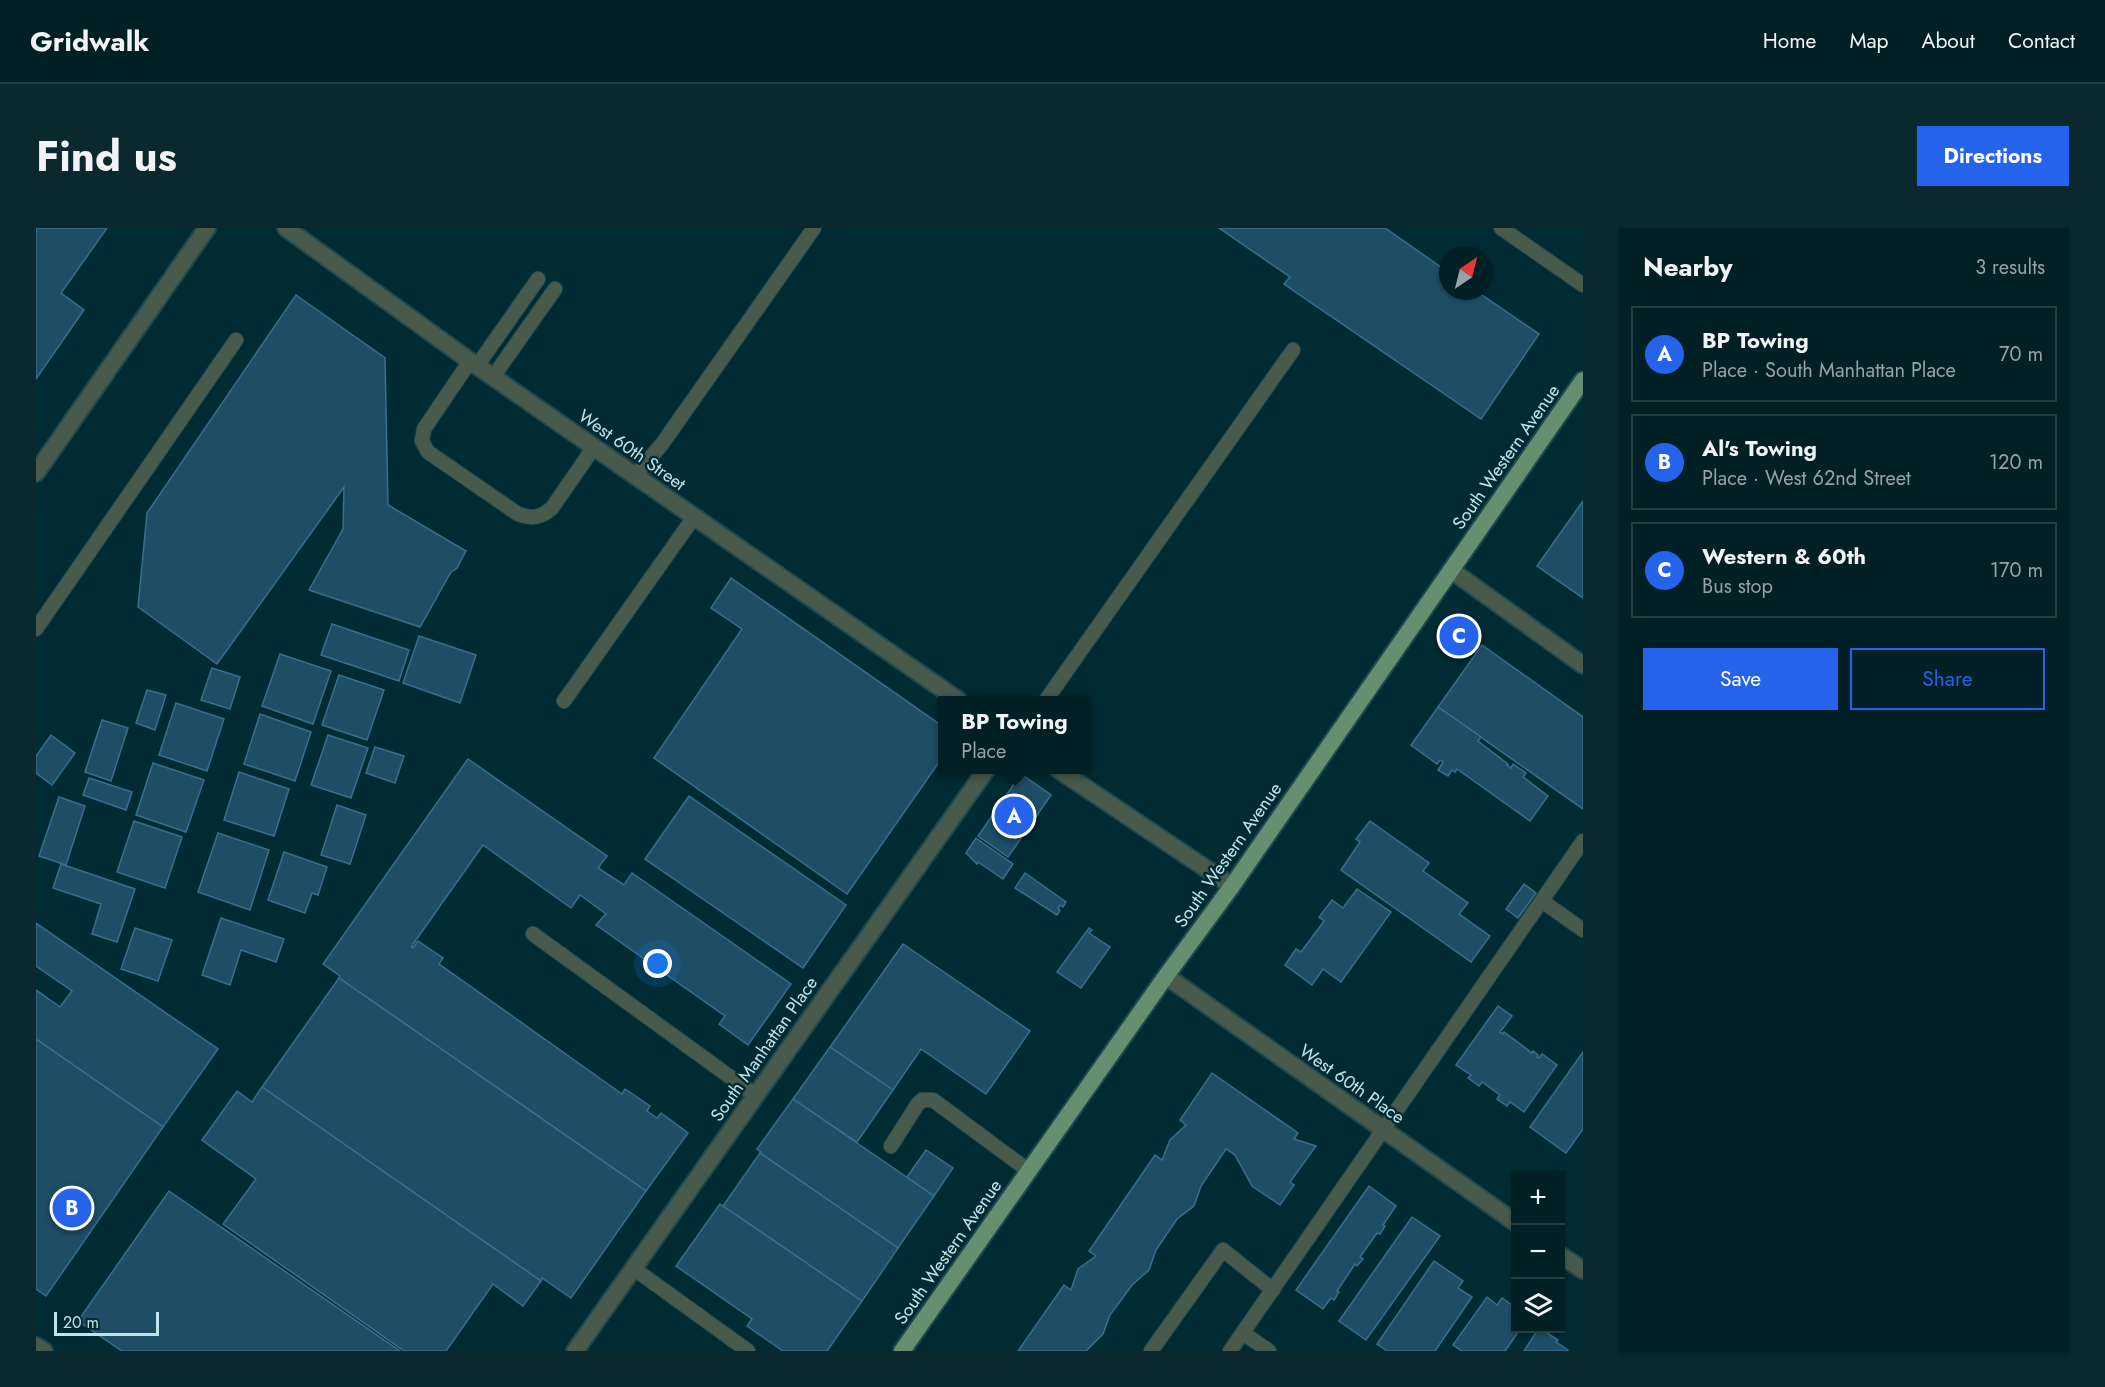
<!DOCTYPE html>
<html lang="en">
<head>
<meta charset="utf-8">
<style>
	:root { --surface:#002026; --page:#0a282e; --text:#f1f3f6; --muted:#95a3a7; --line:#223e43; --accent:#2563eb }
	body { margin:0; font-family:Jost,sans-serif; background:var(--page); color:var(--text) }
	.controls { position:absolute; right:18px; bottom:18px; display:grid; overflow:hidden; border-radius:0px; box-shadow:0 2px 4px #0004 }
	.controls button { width:54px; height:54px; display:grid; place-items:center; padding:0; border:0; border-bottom:2px solid var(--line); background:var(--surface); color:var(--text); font:30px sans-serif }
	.compass { position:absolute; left:1403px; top:18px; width:54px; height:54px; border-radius:50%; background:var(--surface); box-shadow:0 2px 4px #0004; rotate:35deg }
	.scale { position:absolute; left:18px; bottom:15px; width:105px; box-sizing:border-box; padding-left:6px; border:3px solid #c0e4eb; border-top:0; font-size:16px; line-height:21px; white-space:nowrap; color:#c0e4eb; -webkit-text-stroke:4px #002b32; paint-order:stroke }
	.you { position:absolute; left:622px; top:736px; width:21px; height:21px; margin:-15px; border:4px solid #fff; border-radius:50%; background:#1a73e8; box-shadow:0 0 0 9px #1a73e833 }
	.badge { display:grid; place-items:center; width:39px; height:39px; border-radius:50%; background:var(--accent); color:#fff; font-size:20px; font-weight:700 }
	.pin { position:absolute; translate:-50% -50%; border:3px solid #fff; box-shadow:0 2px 6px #0006 }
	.popup { position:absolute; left:902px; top:468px; width:153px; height:78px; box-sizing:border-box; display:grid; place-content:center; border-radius:0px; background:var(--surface); filter:drop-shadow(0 2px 4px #0005); font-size:20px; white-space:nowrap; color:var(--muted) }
	.popup b { font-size:22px; color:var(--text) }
	.popup::after { content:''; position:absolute; left:50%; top:100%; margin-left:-12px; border:12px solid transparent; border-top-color:var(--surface) }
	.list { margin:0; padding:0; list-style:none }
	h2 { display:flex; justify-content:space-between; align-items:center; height:78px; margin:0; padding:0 24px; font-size:26px }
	h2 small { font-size:20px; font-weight:400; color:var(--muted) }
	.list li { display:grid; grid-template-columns:39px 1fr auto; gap:18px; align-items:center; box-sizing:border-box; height:96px; margin:0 12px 12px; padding:0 12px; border:2px solid var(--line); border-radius:0px }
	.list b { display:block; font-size:22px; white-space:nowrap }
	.list p { margin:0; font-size:20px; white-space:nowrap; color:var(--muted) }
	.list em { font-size:20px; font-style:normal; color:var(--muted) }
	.actions { display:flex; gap:12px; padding:18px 24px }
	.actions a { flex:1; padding:14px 0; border:2px solid var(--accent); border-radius:0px; text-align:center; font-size:21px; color:var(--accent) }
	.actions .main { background:var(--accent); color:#fff }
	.icon { flex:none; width:33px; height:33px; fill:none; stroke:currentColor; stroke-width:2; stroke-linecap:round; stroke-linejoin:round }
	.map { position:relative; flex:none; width:1547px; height:1123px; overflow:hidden; border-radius:0px }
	header { display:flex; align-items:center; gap:36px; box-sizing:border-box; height:84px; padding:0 30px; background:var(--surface); border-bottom:2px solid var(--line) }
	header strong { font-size:28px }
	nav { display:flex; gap:33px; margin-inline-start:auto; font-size:21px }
	.intro { display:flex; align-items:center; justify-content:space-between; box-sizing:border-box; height:144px; padding:0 36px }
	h1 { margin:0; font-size:42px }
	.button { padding:15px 27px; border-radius:0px; background:var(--accent); color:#fff; font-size:21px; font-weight:700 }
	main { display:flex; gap:36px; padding:0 36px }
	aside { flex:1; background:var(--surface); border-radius:0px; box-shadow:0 2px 4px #0004 }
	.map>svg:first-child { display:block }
	.building { fill:#1e4e65; stroke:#35718e; stroke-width:1.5 }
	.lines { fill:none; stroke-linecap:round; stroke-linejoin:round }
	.service-casing { stroke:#1f4950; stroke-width:16 }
	.minor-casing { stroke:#1f4950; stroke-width:20 }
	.tertiary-casing { stroke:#1f4950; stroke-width:20 }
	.primary-casing { stroke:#1f4950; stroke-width:20 }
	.service { stroke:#475a4b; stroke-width:14 }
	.minor { stroke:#475a4b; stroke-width:16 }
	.tertiary { stroke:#475a4b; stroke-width:16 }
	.primary { stroke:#668f70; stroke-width:16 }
	.labels { text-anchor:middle; stroke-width:5; stroke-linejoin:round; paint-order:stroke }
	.street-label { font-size:18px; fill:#c0e4eb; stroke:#002b32 }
</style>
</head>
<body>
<header>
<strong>Gridwalk</strong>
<nav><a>Home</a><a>Map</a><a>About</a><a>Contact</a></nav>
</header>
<div class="intro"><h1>Find us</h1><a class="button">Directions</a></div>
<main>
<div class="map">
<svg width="1547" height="1123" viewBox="0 0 1547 1123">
	<rect width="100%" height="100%" fill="#002b32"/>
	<g class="building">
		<path d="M 0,0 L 71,0 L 25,65 L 48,82 L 0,151 Z"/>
		<path d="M 1183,0 L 1349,0 L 1412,44 L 1412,63 L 1440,63 L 1503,106 L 1445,191 L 1248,56 L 1254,49 Z"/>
		<path d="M 260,67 L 349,130 L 352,277 L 430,323 L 421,340 L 415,344 L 384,399 L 273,362 L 307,301 L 308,259 L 181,436 L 102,379 L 111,285 Z"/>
		<path d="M 1547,273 L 1547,370 L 1501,338 Z"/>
		<path d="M 695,350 L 906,498 L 906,530 L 811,666 L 618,530 L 706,401 L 675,380 Z"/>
		<path d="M 296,396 L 373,422 L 363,453 L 285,427 Z"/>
		<path d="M 383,408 L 440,427 L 424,475 L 367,455 Z"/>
		<path d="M 1446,417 L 1547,489 L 1547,581 L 1402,479 Z"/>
		<path d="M 244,426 L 295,443 L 277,496 L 226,478 Z"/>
		<path d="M 176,440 L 204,449 L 194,481 L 165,472 Z"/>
		<path d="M 303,447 L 348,462 L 331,512 L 286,497 Z"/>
		<path d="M 111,462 L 130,467 L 119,502 L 100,495 Z"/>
		<path d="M 140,475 L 188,491 L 171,543 L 123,527 Z"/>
		<path d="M 1402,479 L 1445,509 L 1442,513 L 1472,536 L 1471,537 L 1475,540 L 1477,536 L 1490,545 L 1487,549 L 1512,568 L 1494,593 L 1421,541 L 1419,544 L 1416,542 L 1412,548 L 1402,542 L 1407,534 L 1404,532 L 1401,536 L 1375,517 Z"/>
		<path d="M 224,486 L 275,504 L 259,553 L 208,536 Z"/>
		<path d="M 66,492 L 92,500 L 75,553 L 49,544 Z"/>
		<path d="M 15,507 L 39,525 L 16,557 L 0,545 L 0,528 Z"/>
		<path d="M 292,507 L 332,520 L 315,570 L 275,557 Z"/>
		<path d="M 339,519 L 368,528 L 359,555 L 330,545 Z"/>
		<path d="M 432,531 L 571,628 L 562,640 L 588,657 L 596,645 L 755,756 L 712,817 L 683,796 L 689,788 L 560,697 L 570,686 L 544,667 L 535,680 L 447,617 L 375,719 L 377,720 L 382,713 L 407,730 L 403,736 L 586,866 L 589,861 L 614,878 L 611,883 L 621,890 L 625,885 L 652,905 L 610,963 L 303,750 L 304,748 L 287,736 Z"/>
		<path d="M 117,535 L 168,552 L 150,604 L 100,587 Z"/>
		<path d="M 203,544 L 253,561 L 238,608 L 188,592 Z"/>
		<path d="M 985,546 L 1015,567 L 972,629 L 942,608 Z"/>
		<path d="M 53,550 L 96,564 L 90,582 L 47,567 Z"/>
		<path d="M 653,568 L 810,677 L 767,740 L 609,631 Z"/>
		<path d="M 23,569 L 49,578 L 30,637 L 3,628 Z"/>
		<path d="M 301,577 L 330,587 L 314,636 L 285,627 Z"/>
		<path d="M 98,593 L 146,609 L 129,660 L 81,644 Z"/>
		<path d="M 1334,593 L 1393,635 L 1387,643 L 1432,675 L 1423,686 L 1454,708 L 1435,734 L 1305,642 L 1324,614 L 1320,611 Z"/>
		<path d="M 182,605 L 233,622 L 214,682 L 162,664 Z"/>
		<path d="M 940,610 L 977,636 L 967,651 L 942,634 L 941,636 L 930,625 Z"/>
		<path d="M 248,624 L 291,639 L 282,667 L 276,665 L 269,685 L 232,672 Z"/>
		<path d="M 25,636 L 99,661 L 81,714 L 56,706 L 65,676 L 17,660 Z"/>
		<path d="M 989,645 L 1030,674 L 1027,679 L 1024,677 L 1022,681 L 1024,682 L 1021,687 L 979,660 Z"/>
		<path d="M 1488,656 L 1500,665 L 1482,690 L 1470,681 Z"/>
		<path d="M 1321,661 L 1355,684 L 1305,754 L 1287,741 L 1276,757 L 1249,737 L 1260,721 L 1265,724 L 1288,693 L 1283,689 L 1296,672 L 1307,680 Z"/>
		<path d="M 185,690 L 248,711 L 240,734 L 205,722 L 194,757 L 166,747 Z"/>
		<path d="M 0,695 L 182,821 L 127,899 L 0,811 L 0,762 L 24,779 L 36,763 L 0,738 Z"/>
		<path d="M 99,700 L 136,712 L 122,753 L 85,741 Z"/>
		<path d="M 1053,700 L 1056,702 L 1053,705 L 1074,719 L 1045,760 L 1021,744 Z"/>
		<path d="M 867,716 L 994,803 L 950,866 L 885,821 L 857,862 L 794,819 Z"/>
		<path d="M 303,750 L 610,963 L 535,1070 L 506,1050 L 505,1053 L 226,859 Z"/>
		<path d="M 1462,778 L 1476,788 L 1464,804 L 1467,806 L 1468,804 L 1496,825 L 1497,823 L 1502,827 L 1501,829 L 1503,830 L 1506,826 L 1521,837 L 1488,884 L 1474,874 L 1471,878 L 1461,871 L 1464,867 L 1446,854 L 1443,858 L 1432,850 L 1435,847 L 1420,837 Z"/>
		<path d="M 0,811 L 127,899 L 10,1068 L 0,1061 Z"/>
		<path d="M 794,819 L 857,862 L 821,914 L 757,871 Z"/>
		<path d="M 1547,824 L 1547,901 L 1530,925 L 1494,899 Z"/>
		<path d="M 1176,845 L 1262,905 L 1258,911 L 1280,918 L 1254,954 L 1258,957 L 1244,977 L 1216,958 L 1199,927 L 1190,921 L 1165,958 L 1158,978 L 1141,991 L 1120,1022 L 1113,1042 L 1096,1057 L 1074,1087 L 1067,1106 L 1050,1123 L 982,1123 L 1028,1057 L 1035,1062 L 1042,1041 L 1060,1028 L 1053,1023 L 1119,927 L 1126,932 L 1134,912 L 1150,897 L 1144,892 Z"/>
		<path d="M 226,859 L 505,1053 L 487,1078 L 457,1056 L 410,1123 L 368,1123 L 187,996 L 220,951 L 166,912 L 201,863 L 216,874 Z"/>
		<path d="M 757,871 L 898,968 L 862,1020 L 724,925 L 725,924 L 721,921 Z"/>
		<path d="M 890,922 L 917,940 L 898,968 L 871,949 Z"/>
		<path d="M 724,925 L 862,1020 L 826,1073 L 687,978 Z"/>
		<path d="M 1333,958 L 1360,978 L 1347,997 L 1349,998 L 1344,1006 L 1341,1005 L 1324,1029 L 1327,1031 L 1321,1038 L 1319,1036 L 1301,1063 L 1303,1064 L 1298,1072 L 1295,1070 L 1287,1081 L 1260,1062 Z"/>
		<path d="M 133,963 L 364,1123 L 86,1123 L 42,1093 Z"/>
		<path d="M 684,976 L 826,1073 L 791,1123 L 747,1123 L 711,1098 L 716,1091 L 640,1038 Z"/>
		<path d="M 1376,989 L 1404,1008 L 1330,1112 L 1303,1093 Z"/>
		<path d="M 1398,1033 L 1427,1053 L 1422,1060 L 1436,1069 L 1399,1123 L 1351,1123 L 1341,1116 Z"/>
		<path d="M 1451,1069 L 1461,1077 L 1466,1070 L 1480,1080 L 1476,1088 L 1480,1090 L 1480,1100 L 1485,1100 L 1469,1123 L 1426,1123 L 1417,1117 Z"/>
		<path d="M 1503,1100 L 1522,1112 L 1520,1114 L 1532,1122 L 1531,1123 L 1488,1123 Z"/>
	</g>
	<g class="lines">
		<defs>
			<g id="service">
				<path d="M 1465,0 L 1547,57"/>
				<path d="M 434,133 L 388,201 L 386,213 L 392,224 L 482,286 C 497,291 504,290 516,280 L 558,219"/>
				<path d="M 441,138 L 502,51"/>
				<path d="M 457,149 L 519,61"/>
				<path d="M 599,248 L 626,216 L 778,0"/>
				<path d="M 0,401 L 200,112"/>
				<path d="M 1010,472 L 1257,122"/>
				<path d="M 528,473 L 658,289"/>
				<path d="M 1506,673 L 1547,702"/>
				<path d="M 497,706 L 719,867"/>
				<path d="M 855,918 L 881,877 L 886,872 L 897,872 L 993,943"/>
				<path d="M 597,1040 L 712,1123"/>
				<path d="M 1207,1105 L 1233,1123"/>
				<path d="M 1115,1123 L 1187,1022 L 1237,1062"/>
				<path d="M 1194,1123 L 1547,613"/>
			</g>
			<g id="minor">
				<path d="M 250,0 L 434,133 L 922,472"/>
				<path d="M 0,245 L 171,0"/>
				<path d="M 1415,342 L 1547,437"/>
				<path d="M 1023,542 L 1196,658"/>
				<path d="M 1130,748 L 1480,995"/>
				<path d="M 1524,1027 L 1547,1042"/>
				<path d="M 539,1123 L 950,542"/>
			</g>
			<path id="tertiary" d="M 0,1118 L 8,1123"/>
			<path id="primary" d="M 866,1123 L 1130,748 L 1196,658 L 1547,152"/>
		</defs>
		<use href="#service" class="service-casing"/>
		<use href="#minor" class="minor-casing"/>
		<use href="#tertiary" class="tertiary-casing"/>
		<use href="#primary" class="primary-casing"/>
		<use href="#service" class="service"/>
		<use href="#minor" class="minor"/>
		<use href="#tertiary" class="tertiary"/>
		<use href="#primary" class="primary"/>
	</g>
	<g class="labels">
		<g class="street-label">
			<text transform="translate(596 222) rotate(35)" y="6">West 60th Street</text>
			<text transform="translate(1470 229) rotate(-55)" y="6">South Western Avenue</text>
			<text transform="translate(1192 627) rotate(-55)" y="6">South Western Avenue</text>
			<text transform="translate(728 821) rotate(-55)" y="6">South Manhattan Place</text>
			<text transform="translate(1316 856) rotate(35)" y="6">West 60th Place</text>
			<text transform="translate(912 1024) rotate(-55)" y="6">South Western Avenue</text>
		</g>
	</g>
</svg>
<div class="controls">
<button>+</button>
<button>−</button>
<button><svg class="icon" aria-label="layers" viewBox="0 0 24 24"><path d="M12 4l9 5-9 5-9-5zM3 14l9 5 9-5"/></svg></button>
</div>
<svg class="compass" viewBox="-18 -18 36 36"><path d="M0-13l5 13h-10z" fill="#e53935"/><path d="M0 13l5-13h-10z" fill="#95a3a7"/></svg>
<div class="scale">20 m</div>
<div class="you"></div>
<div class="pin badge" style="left:978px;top:588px">A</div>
<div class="popup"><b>BP Towing</b>Place</div>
<div class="pin badge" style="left:36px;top:980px">B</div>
<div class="pin badge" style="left:1423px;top:408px">C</div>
</div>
<aside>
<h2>Nearby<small>3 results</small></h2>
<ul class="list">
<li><span class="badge">A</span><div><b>BP Towing</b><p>Place · South Manhattan Place</p></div><em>70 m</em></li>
<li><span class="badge">B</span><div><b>Al's Towing</b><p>Place · West 62nd Street</p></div><em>120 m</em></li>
<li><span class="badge">C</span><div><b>Western &amp; 60th</b><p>Bus stop</p></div><em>170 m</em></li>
</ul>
<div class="actions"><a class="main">Save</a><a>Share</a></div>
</aside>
</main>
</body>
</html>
